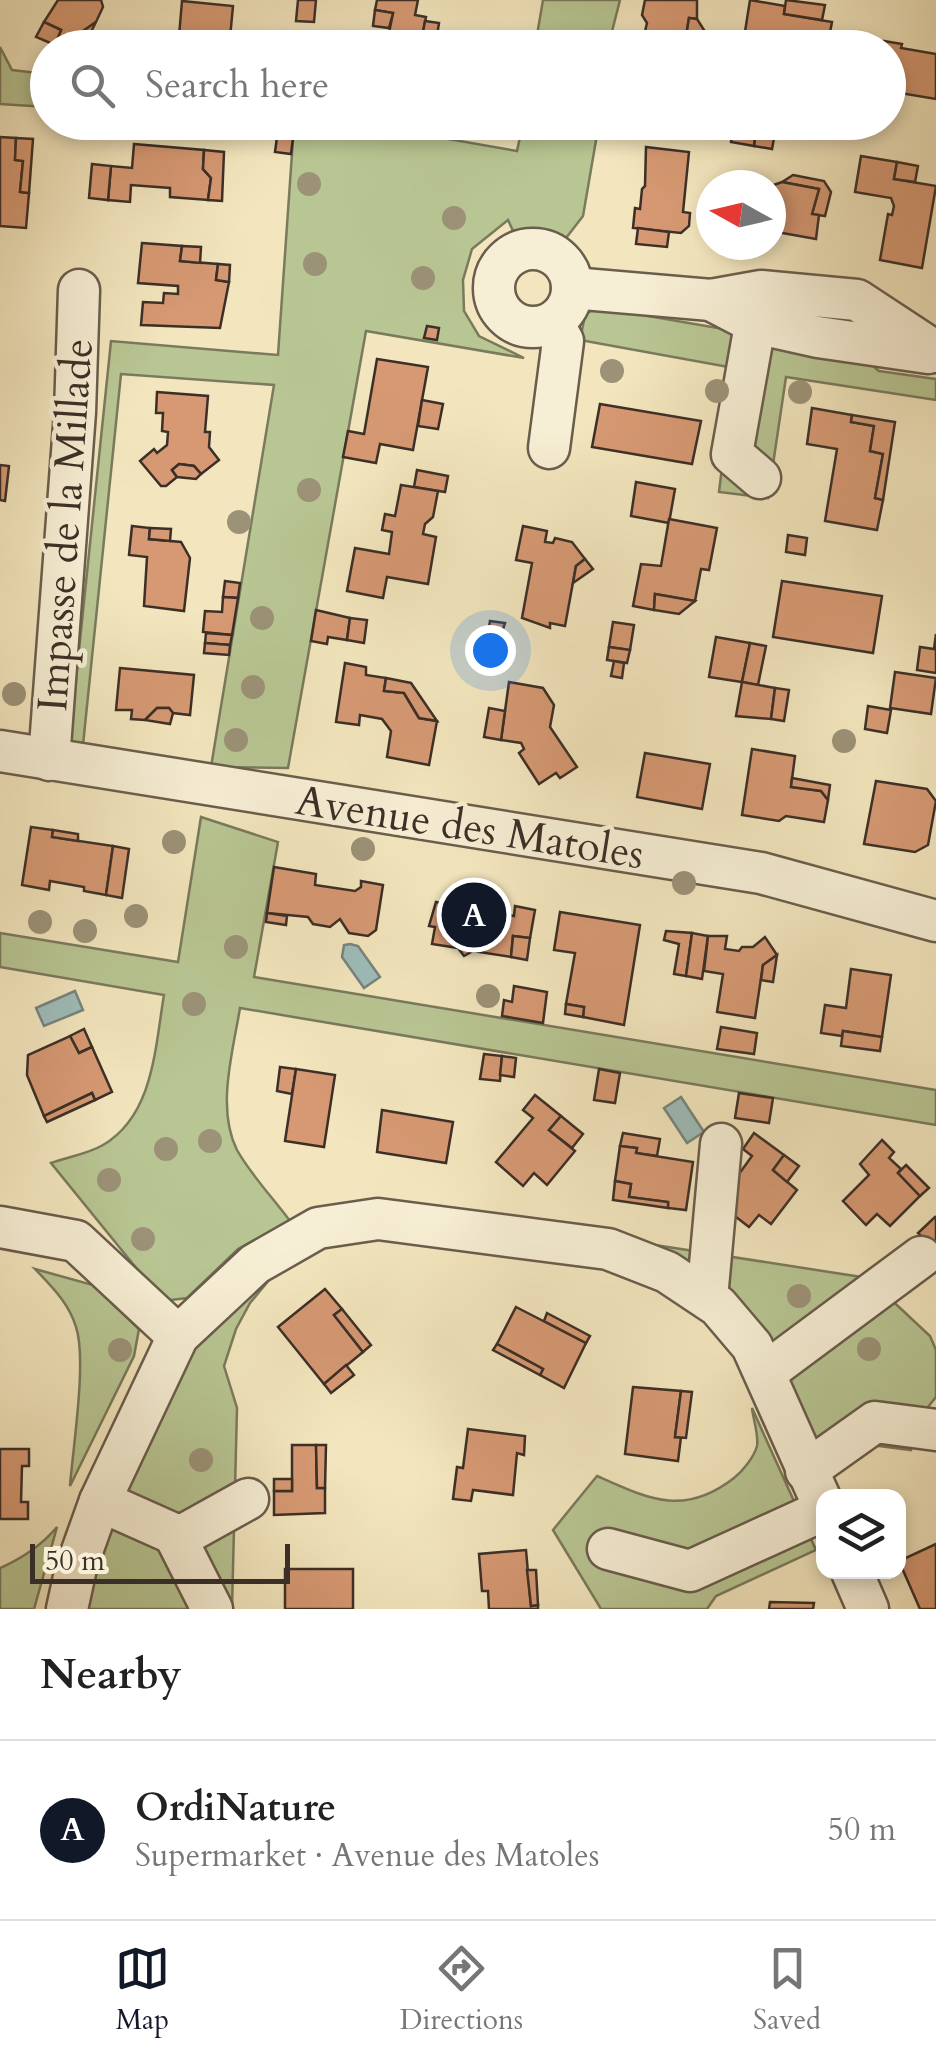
<!DOCTYPE html>
<html lang="en">
<head>
<meta charset="utf-8">
<style>
	:root { --surface:#fff; --page:#f2f2f2; --text:#222; --muted:#767676; --line:#e0e0e0; --accent:#111827 }
	body { margin:0; font-family:Cardo,serif; background:var(--page); color:var(--text) }
	.controls { position:absolute; right:30px; bottom:30px; display:grid; overflow:hidden; border-radius:20px; box-shadow:0 5px 15px #0003 }
	.controls button { width:90px; height:90px; display:grid; place-items:center; padding:0; border:0; border-bottom:2px solid var(--line); background:var(--surface); color:var(--text); font:50px sans-serif }
	.compass { position:absolute; left:696px; top:170px; width:90px; height:90px; border-radius:50%; background:var(--surface); box-shadow:0 5px 15px #0003; rotate:278deg }
	.scale { position:absolute; left:30px; bottom:25px; width:260px; box-sizing:border-box; padding-left:10px; border:5px solid #3c2f27; border-top:0; font-size:28px; line-height:35px; white-space:nowrap; color:#3c2f27; -webkit-text-stroke:8px #f7efd5; paint-order:stroke }
	.you { position:absolute; left:490px; top:650px; width:35px; height:35px; margin:-25px; border:8px solid #fff; border-radius:50%; background:#1a73e8; box-shadow:0 0 0 15px #1a73e833 }
	.badge { display:grid; place-items:center; width:65px; height:65px; border-radius:50%; background:var(--accent); color:#fff; font-size:32px; font-weight:700 }
	.pin { position:absolute; translate:-50% -50%; border:5px solid #fff; box-shadow:0 2px 10px #0006 }
	.list { margin:0; padding:0; list-style:none }
	h2 { display:flex; justify-content:space-between; align-items:center; height:130px; margin:0; padding:0 40px; font-size:42px }
	h2 small { font-size:32px; font-weight:400; color:var(--muted) }
	.list li { display:grid; grid-template-columns:65px 1fr auto; gap:30px; align-items:center; box-sizing:border-box; height:180px; padding:0 40px; border-top:2px solid var(--line) }
	.list b { display:block; font-size:38px; white-space:nowrap }
	.list p { margin:0; font-size:32px; white-space:nowrap; color:var(--muted) }
	.list em { font-size:32px; font-style:normal; color:var(--muted) }
	.icon { flex:none; width:55px; height:55px; fill:none; stroke:currentColor; stroke-width:2; stroke-linecap:round; stroke-linejoin:round }
	.map { position:relative; flex:none; width:936px; height:1609px; overflow:hidden }
	.search { position:absolute; background:var(--surface); box-shadow:0 5px 15px #0003; left:30px; right:30px; top:30px; height:110px; display:flex; align-items:center; gap:25px; box-sizing:border-box; padding:0 35px; border-radius:55px; color:var(--muted); font-size:38px }
	.sheet { height:310px; background:var(--surface) }
	nav { display:flex; justify-content:space-around; align-items:center; box-sizing:border-box; height:140px; border-top:2px solid var(--line); background:var(--surface); font-size:28px; color:var(--muted) }
	nav a { display:grid; justify-items:center; gap:5px }
	nav .on { color:var(--accent) }
	.map>svg:first-child { display:block }
	.green { fill:#b8c693; stroke:#7a7a5d; stroke-width:2.5 }
	.water { fill:#9ebdba; stroke:#77847f; stroke-width:2.5 }
	.building { fill:#d69973; stroke:#3c2f27; stroke-width:2.5 }
	.lines { fill:none; stroke-linecap:round; stroke-linejoin:round }
	.minor-casing { stroke:#6a5d4d; stroke-width:45 }
	.minor { stroke:#f7efd5; stroke-width:40 }
	.tree { fill:#9c9277 }
	.labels { text-anchor:middle; stroke-width:9; stroke-linejoin:round; paint-order:stroke }
	.street-label { font-size:42px; fill:#3c2f27; stroke:#f7efd5 }
</style>
</head>
<body>
<div class="map">
<svg width="936" height="1609" viewBox="0 0 936 1609">
	<rect width="100%" height="100%" fill="#f3e6be"/>
	<filter id="stains"><feTurbulence type="fractalNoise" baseFrequency=".002" numOctaves="4"/><feColorMatrix values="0 0 0 0 .2 0 0 0 0 .09 0 0 0 0 .02 0 0 0 .5 -.17"/></filter>
	<radialGradient id="worn" r=".72"><stop offset=".6" stop-color="#630" stop-opacity="0"/><stop offset="1" stop-color="#630" stop-opacity=".3"/></radialGradient>
	<g class="green">
		<path d="M 543,0 L 620,0 L 608,47 L 535,47 Z"/>
		<path d="M 0,47 L 12,70 L 47,74 L 47,107 L 0,104 Z"/>
		<path d="M 239,123 L 357,123 L 517,151 L 523,123 L 599,123 L 583,216 L 563,242 L 515,235 L 508,220 L 472,249 L 463,280 L 464,311 L 479,336 L 524,358 L 366,331 L 288,768 L 211,767 L 274,385 L 121,374 L 83,745 L 74,744 L 70,737 L 111,341 L 278,355 L 293,139 L 276,125 Z"/>
		<path d="M 596,307 L 856,352 L 879,371 L 936,379 L 936,400 L 786,377 L 768,498 L 719,492 L 734,368 L 580,340 L 585,315 Z"/>
		<path d="M 201,817 L 278,842 L 254,977 L 936,1090 L 936,1125 L 240,1008 C 233,1051 216,1109 237,1150 C 251,1175 273,1198 290,1221 L 238,1249 L 187,1298 L 163,1301 L 51,1163 C 67,1157 88,1154 103,1145 C 154,1115 155,1047 164,995 L 0,967 L 0,933 L 178,962 Z"/>
		<path d="M 655,1245 L 868,1278 L 930,1336 L 936,1350 L 936,1397 L 915,1423 L 911,1450 L 871,1445 L 829,1473 L 767,1336 L 731,1290 Z"/>
		<path d="M 35,1269 L 93,1285 L 139,1329 L 134,1356 L 70,1486 C 73,1447 87,1360 76,1327 C 69,1303 51,1286 35,1269 Z"/>
		<path d="M 274,1274 L 250,1303 L 236,1329 L 224,1366 L 237,1408 L 232,1609 L 87,1609 C 110,1517 164,1364 236,1301 C 247,1291 262,1283 274,1274 Z"/>
		<path d="M 752,1408 L 816,1550 L 716,1596 L 707,1609 L 601,1609 L 553,1530 L 597,1476 C 649,1499 684,1517 734,1478 C 743,1471 754,1457 757,1446 C 759,1435 753,1419 752,1408 Z"/>
		<path d="M 57,1527 L 34,1609 L 0,1609 L 0,1568 C 23,1558 41,1546 57,1527 Z"/>
	</g>
	<g class="water">
		<path d="M 350,944 L 358,946 L 380,977 L 364,988 L 342,957 L 344,945 Z"/>
		<path d="M 75,991 L 83,1010 L 44,1026 L 36,1008 Z"/>
		<path d="M 681,1097 L 704,1132 L 687,1143 L 664,1108 Z"/>
	</g>
	<g class="building">
		<path d="M 58,0 L 101,0 L 103,7 L 96,22 L 83,31 L 75,48 L 55,45 L 61,30 L 44,22 Z"/>
		<path d="M 298,0 L 316,0 L 314,22 L 296,21 Z"/>
		<path d="M 377,0 L 418,0 L 415,15 L 426,17 L 420,48 L 386,48 L 393,13 L 375,10 Z"/>
		<path d="M 645,0 L 697,0 L 697,19 L 689,18 L 684,48 L 641,48 L 647,23 L 642,15 Z"/>
		<path d="M 750,0 L 785,6 L 784,14 L 832,22 L 827,48 L 776,48 L 776,44 L 744,38 Z"/>
		<path d="M 786,0 L 825,5 L 822,20 L 784,14 Z"/>
		<path d="M 182,1 L 233,6 L 229,48 L 178,48 Z"/>
		<path d="M 375,10 L 393,13 L 389,28 L 373,26 Z"/>
		<path d="M 689,18 L 697,19 L 704,30 L 685,43 Z"/>
		<path d="M 425,21 L 439,23 L 435,48 L 420,48 Z"/>
		<path d="M 44,22 L 61,30 L 55,45 L 36,37 Z"/>
		<path d="M 96,22 L 83,48 L 75,48 L 83,31 Z"/>
		<path d="M 884,41 L 902,44 L 901,48 L 936,54 L 936,99 L 888,91 L 888,48 L 883,48 Z"/>
		<path d="M 768,122 L 777,122 L 772,149 L 754,146 L 755,135 L 766,137 Z"/>
		<path d="M 768,122 L 766,137 L 755,135 L 754,146 L 731,142 L 734,122 Z"/>
		<path d="M 278,130 L 293,138 L 291,154 L 275,152 Z"/>
		<path d="M 0,137 L 16,138 L 15,160 L 23,161 L 20,192 L 29,193 L 26,228 L 0,226 Z"/>
		<path d="M 16,138 L 33,139 L 29,193 L 20,192 L 23,161 L 15,160 Z"/>
		<path d="M 134,144 L 204,150 L 203,169 L 211,178 L 208,200 L 170,197 L 170,188 L 131,185 L 130,202 L 108,200 L 111,166 L 132,168 Z"/>
		<path d="M 646,147 L 689,152 L 683,212 L 690,213 L 689,226 L 681,233 L 633,228 L 635,208 L 640,209 L 642,189 L 645,186 Z"/>
		<path d="M 204,150 L 224,152 L 222,201 L 208,200 L 211,178 L 203,169 Z"/>
		<path d="M 861,156 L 897,162 L 894,179 L 936,186 L 922,268 L 880,260 L 888,214 L 892,215 L 894,206 L 891,198 L 855,192 Z"/>
		<path d="M 897,162 L 918,166 L 915,182 L 894,179 Z"/>
		<path d="M 92,164 L 111,166 L 108,200 L 89,198 Z"/>
		<path d="M 793,175 L 824,181 L 831,192 L 825,216 L 812,214 L 819,189 L 782,182 Z"/>
		<path d="M 782,182 L 819,189 L 812,214 L 819,215 L 816,239 L 771,231 L 771,186 Z"/>
		<path d="M 638,228 L 669,232 L 667,247 L 636,244 Z"/>
		<path d="M 142,243 L 182,246 L 180,261 L 218,264 L 216,280 L 229,282 L 220,328 L 141,325 L 143,302 L 163,303 L 164,293 L 178,294 L 178,286 L 138,283 Z"/>
		<path d="M 182,246 L 201,247 L 200,263 L 180,261 Z"/>
		<path d="M 218,264 L 230,265 L 229,282 L 216,280 Z"/>
		<path d="M 427,326 L 439,328 L 437,340 L 424,338 Z"/>
		<path d="M 377,359 L 428,367 L 413,450 L 380,444 L 376,463 L 343,457 L 348,431 L 364,434 Z"/>
		<path d="M 157,392 L 208,396 L 205,432 L 210,432 L 209,447 L 219,460 L 201,474 L 194,466 L 179,464 L 172,470 L 177,477 L 166,486 L 161,486 L 140,461 L 154,449 L 157,453 L 167,445 L 168,432 L 162,431 L 163,413 L 156,413 Z"/>
		<path d="M 422,400 L 443,404 L 438,429 L 418,426 Z"/>
		<path d="M 600,404 L 701,421 L 692,464 L 592,447 Z"/>
		<path d="M 812,408 L 852,415 L 851,422 L 874,426 L 870,451 L 883,454 L 875,498 L 883,500 L 877,530 L 825,521 L 837,449 L 807,444 Z"/>
		<path d="M 852,415 L 895,422 L 883,500 L 875,498 L 883,454 L 870,451 L 874,426 L 851,422 Z"/>
		<path d="M 179,464 L 194,466 L 201,474 L 196,479 L 177,477 L 172,470 Z"/>
		<path d="M 0,465 L 9,466 L 5,501 L 0,500 Z"/>
		<path d="M 417,470 L 448,476 L 445,492 L 414,487 Z"/>
		<path d="M 636,482 L 675,489 L 669,523 L 631,516 Z"/>
		<path d="M 401,485 L 438,491 L 433,517 L 425,524 L 423,534 L 436,537 L 428,584 L 387,577 L 383,598 L 347,591 L 355,548 L 389,554 L 392,532 L 382,530 L 385,514 L 395,516 Z"/>
		<path d="M 669,519 L 717,528 L 709,570 L 701,569 L 695,601 L 655,594 L 654,610 L 633,606 L 641,564 L 661,566 Z"/>
		<path d="M 132,526 L 150,528 L 149,539 L 181,542 L 190,558 L 184,611 L 144,606 L 147,557 L 129,555 Z"/>
		<path d="M 523,526 L 547,531 L 545,542 L 553,543 L 555,538 L 572,542 L 585,559 L 576,566 L 565,626 L 550,623 L 550,628 L 522,618 L 532,563 L 516,560 Z"/>
		<path d="M 150,528 L 171,529 L 170,541 L 149,539 Z"/>
		<path d="M 788,535 L 807,538 L 805,555 L 786,552 Z"/>
		<path d="M 585,559 L 593,569 L 573,583 L 576,566 Z"/>
		<path d="M 225,581 L 240,583 L 238,598 L 223,597 Z"/>
		<path d="M 782,581 L 882,596 L 873,653 L 773,637 Z"/>
		<path d="M 655,594 L 695,601 L 679,614 L 654,610 Z"/>
		<path d="M 223,597 L 238,598 L 232,635 L 203,632 L 205,611 L 222,612 Z"/>
		<path d="M 316,610 L 350,618 L 347,640 L 328,637 L 327,644 L 311,641 Z"/>
		<path d="M 350,618 L 367,620 L 364,643 L 347,640 Z"/>
		<path d="M 490,621 L 505,623 L 499,642 L 487,639 Z"/>
		<path d="M 613,622 L 634,625 L 630,650 L 609,647 Z"/>
		<path d="M 206,633 L 232,635 L 230,645 L 205,643 Z"/>
		<path d="M 936,634 L 936,673 L 917,670 L 920,647 L 934,649 Z"/>
		<path d="M 716,637 L 750,643 L 742,682 L 709,677 Z"/>
		<path d="M 205,643 L 230,645 L 229,655 L 204,653 Z"/>
		<path d="M 750,643 L 766,646 L 758,685 L 742,682 Z"/>
		<path d="M 609,647 L 630,650 L 627,663 L 607,660 Z"/>
		<path d="M 614,661 L 624,663 L 622,678 L 611,676 Z"/>
		<path d="M 345,663 L 366,667 L 366,675 L 386,678 L 384,691 L 404,693 L 419,718 L 437,721 L 429,765 L 387,757 L 391,731 L 382,719 L 360,715 L 359,725 L 336,722 Z"/>
		<path d="M 120,668 L 194,675 L 190,715 L 173,713 L 169,708 L 157,708 L 145,720 L 131,719 L 132,710 L 116,710 Z"/>
		<path d="M 895,672 L 936,678 L 931,714 L 890,708 Z"/>
		<path d="M 386,678 L 411,683 L 437,721 L 419,718 L 404,693 L 384,691 Z"/>
		<path d="M 509,682 L 543,688 L 554,705 L 550,727 L 577,767 L 560,778 L 556,773 L 539,784 L 519,753 L 524,749 L 521,743 L 501,740 Z"/>
		<path d="M 742,682 L 775,688 L 771,719 L 736,716 Z"/>
		<path d="M 775,688 L 789,690 L 784,721 L 771,719 Z"/>
		<path d="M 868,706 L 891,710 L 887,733 L 865,729 Z"/>
		<path d="M 157,708 L 169,708 L 173,713 L 170,724 L 145,720 Z"/>
		<path d="M 489,708 L 505,711 L 501,740 L 484,737 Z"/>
		<path d="M 752,749 L 795,756 L 791,787 L 821,791 L 828,800 L 824,822 L 786,816 L 779,821 L 742,815 Z"/>
		<path d="M 645,753 L 710,764 L 702,809 L 637,797 Z"/>
		<path d="M 792,778 L 830,785 L 828,800 L 821,791 L 791,787 Z"/>
		<path d="M 876,781 L 927,789 L 936,801 L 928,845 L 915,852 L 864,844 Z"/>
		<path d="M 31,827 L 53,830 L 52,837 L 113,846 L 106,895 L 84,891 L 84,887 L 50,881 L 49,890 L 22,885 Z"/>
		<path d="M 53,830 L 78,834 L 78,841 L 52,837 Z"/>
		<path d="M 113,846 L 129,849 L 122,898 L 106,895 Z"/>
		<path d="M 274,867 L 316,874 L 315,885 L 355,891 L 361,887 L 361,881 L 383,885 L 376,930 L 368,936 L 349,933 L 340,919 L 330,927 L 313,924 L 308,917 L 267,913 Z"/>
		<path d="M 436,902 L 470,907 L 469,918 L 480,920 L 491,911 L 514,916 L 515,906 L 535,910 L 530,938 L 513,936 L 511,957 L 473,951 L 464,956 L 458,948 L 432,944 L 435,927 L 429,926 Z"/>
		<path d="M 560,912 L 640,925 L 624,1025 L 583,1017 L 584,1007 L 566,1004 L 575,953 L 554,950 Z"/>
		<path d="M 267,913 L 287,916 L 286,925 L 266,922 Z"/>
		<path d="M 666,931 L 692,933 L 686,976 L 674,974 L 679,944 L 664,940 Z"/>
		<path d="M 692,933 L 708,936 L 702,979 L 686,976 Z"/>
		<path d="M 513,936 L 530,938 L 527,960 L 511,957 Z"/>
		<path d="M 708,936 L 727,936 L 725,949 L 739,951 L 742,947 L 753,947 L 765,937 L 777,955 L 763,965 L 755,1018 L 717,1012 L 723,974 L 704,971 Z"/>
		<path d="M 777,955 L 773,982 L 761,980 L 763,965 Z"/>
		<path d="M 851,969 L 891,975 L 882,1037 L 843,1031 L 842,1036 L 821,1033 L 825,1005 L 846,1008 Z"/>
		<path d="M 514,986 L 547,992 L 543,1023 L 502,1016 L 504,1000 L 512,1002 Z"/>
		<path d="M 566,1004 L 584,1007 L 583,1017 L 565,1014 Z"/>
		<path d="M 721,1027 L 757,1033 L 754,1054 L 717,1049 Z"/>
		<path d="M 84,1029 L 92,1047 L 79,1053 L 70,1036 Z"/>
		<path d="M 843,1031 L 882,1037 L 880,1051 L 841,1046 Z"/>
		<path d="M 70,1036 L 79,1053 L 92,1047 L 112,1092 L 95,1100 L 92,1093 L 44,1116 L 27,1075 L 28,1055 Z"/>
		<path d="M 484,1054 L 502,1056 L 500,1081 L 480,1079 Z"/>
		<path d="M 502,1056 L 516,1058 L 514,1077 L 500,1075 Z"/>
		<path d="M 280,1067 L 296,1069 L 292,1094 L 277,1091 Z"/>
		<path d="M 296,1069 L 335,1075 L 324,1147 L 285,1141 Z"/>
		<path d="M 599,1069 L 620,1073 L 615,1103 L 594,1100 Z"/>
		<path d="M 92,1093 L 95,1100 L 47,1122 L 44,1116 Z"/>
		<path d="M 739,1093 L 773,1098 L 769,1123 L 735,1118 Z"/>
		<path d="M 535,1095 L 561,1116 L 549,1130 L 575,1151 L 547,1185 L 534,1173 L 523,1186 L 496,1162 L 533,1118 L 523,1110 Z"/>
		<path d="M 382,1110 L 453,1122 L 446,1163 L 377,1152 Z"/>
		<path d="M 561,1116 L 583,1134 L 572,1148 L 549,1130 Z"/>
		<path d="M 623,1133 L 660,1139 L 657,1156 L 636,1153 L 637,1148 L 620,1146 Z"/>
		<path d="M 754,1133 L 784,1155 L 773,1170 L 797,1190 L 771,1224 L 759,1215 L 749,1227 L 718,1203 L 752,1156 L 743,1149 Z"/>
		<path d="M 882,1140 L 894,1152 L 889,1158 L 901,1169 L 898,1173 L 920,1196 L 890,1226 L 877,1214 L 866,1225 L 843,1201 L 869,1175 L 860,1164 Z"/>
		<path d="M 620,1146 L 637,1148 L 636,1153 L 693,1162 L 686,1210 L 668,1208 L 668,1202 L 629,1197 L 631,1184 L 615,1181 Z"/>
		<path d="M 784,1155 L 799,1166 L 787,1182 L 773,1170 Z"/>
		<path d="M 906,1165 L 929,1188 L 920,1196 L 898,1173 Z"/>
		<path d="M 615,1181 L 631,1184 L 629,1197 L 668,1202 L 668,1208 L 613,1200 Z"/>
		<path d="M 935,1217 L 936,1218 L 936,1251 L 918,1233 Z"/>
		<path d="M 325,1289 L 342,1309 L 334,1315 L 363,1352 L 324,1384 L 278,1327 Z"/>
		<path d="M 516,1307 L 586,1343 L 564,1388 L 540,1375 L 543,1369 L 497,1344 Z"/>
		<path d="M 342,1309 L 371,1345 L 363,1352 L 334,1315 Z"/>
		<path d="M 547,1313 L 590,1336 L 586,1343 L 544,1321 Z"/>
		<path d="M 497,1344 L 543,1369 L 540,1375 L 493,1350 Z"/>
		<path d="M 346,1365 L 354,1375 L 331,1393 L 324,1384 Z"/>
		<path d="M 633,1387 L 681,1391 L 675,1437 L 681,1437 L 678,1461 L 625,1454 Z"/>
		<path d="M 681,1391 L 692,1392 L 686,1438 L 675,1437 Z"/>
		<path d="M 468,1429 L 525,1436 L 524,1455 L 517,1453 L 513,1495 L 473,1490 L 471,1501 L 453,1499 L 457,1467 L 463,1468 Z"/>
		<path d="M 292,1445 L 316,1445 L 317,1488 L 325,1488 L 325,1513 L 274,1515 L 274,1491 L 292,1491 Z"/>
		<path d="M 316,1445 L 326,1445 L 325,1488 L 317,1488 Z"/>
		<path d="M 0,1449 L 29,1449 L 29,1466 L 22,1466 L 21,1502 L 28,1502 L 28,1519 L 0,1519 Z"/>
		<rect x="274" y="1479" width="18" height="12"/>
		<path d="M 936,1544 L 936,1609 L 920,1609 L 899,1561 Z"/>
		<path d="M 526,1550 L 531,1606 L 538,1605 L 538,1609 L 489,1609 L 488,1591 L 482,1591 L 479,1554 Z"/>
		<rect x="285" y="1569" width="68" height="40"/>
		<path d="M 527,1570 L 536,1570 L 538,1605 L 531,1606 Z"/>
		<path d="M 770,1602 L 814,1603 L 813,1609 L 769,1609 Z"/>
	</g>
	<g class="lines">
		<defs>
			<g id="minor">
				<circle cx="533" cy="288" r="39"/>
				<path d="M 572,288 L 711,300 L 761,291 L 857,300 L 936,352"/>
				<path d="M 711,300 L 755,323 L 818,337 L 928,353"/>
				<path d="M 549,448 L 563,341 L 553,323"/>
				<path d="M 760,478 L 732,454 L 760,297"/>
				<path d="M 0,751 L 761,873 L 936,921"/>
				<path d="M 49,760 L 75,412 L 79,290"/>
				<path d="M 0,1227 L 76,1241 L 178,1336"/>
				<path d="M 707,1298 L 721,1144"/>
				<path d="M 765,1373 L 921,1257"/>
				<path d="M 806,1471 L 875,1422 L 936,1430"/>
				<path d="M 100,1501 L 174,1534 L 185,1534 L 248,1499"/>
				<path d="M 174,1534 L 212,1609"/>
				<path d="M 608,1549 L 690,1571 L 824,1510"/>
				<path d="M 852,1572 L 868,1609"/>
				<path d="M 67,1609 L 76,1568 L 100,1501 L 178,1336 L 255,1264 L 318,1228 L 378,1219 L 608,1249 L 667,1272 L 718,1306 L 752,1346 L 824,1507"/>
			</g>
		</defs>
		<use href="#minor" class="minor-casing"/>
		<use href="#minor" class="minor"/>
	</g>
	<g class="tree">
		<circle cx="309" cy="184" r="12"/>
		<circle cx="454" cy="218" r="12"/>
		<circle cx="315" cy="264" r="12"/>
		<circle cx="423" cy="278" r="12"/>
		<circle cx="612" cy="371" r="12"/>
		<circle cx="717" cy="391" r="12"/>
		<circle cx="800" cy="392" r="12"/>
		<circle cx="309" cy="490" r="12"/>
		<circle cx="239" cy="522" r="12"/>
		<circle cx="262" cy="618" r="12"/>
		<circle cx="253" cy="687" r="12"/>
		<circle cx="14" cy="694" r="12"/>
		<circle cx="236" cy="740" r="12"/>
		<circle cx="844" cy="741" r="12"/>
		<circle cx="174" cy="842" r="12"/>
		<circle cx="363" cy="849" r="12"/>
		<circle cx="684" cy="883" r="12"/>
		<circle cx="136" cy="916" r="12"/>
		<circle cx="40" cy="922" r="12"/>
		<circle cx="85" cy="931" r="12"/>
		<circle cx="236" cy="947" r="12"/>
		<circle cx="488" cy="996" r="12"/>
		<circle cx="194" cy="1004" r="12"/>
		<circle cx="210" cy="1141" r="12"/>
		<circle cx="166" cy="1149" r="12"/>
		<circle cx="109" cy="1180" r="12"/>
		<circle cx="143" cy="1239" r="12"/>
		<circle cx="799" cy="1296" r="12"/>
		<circle cx="869" cy="1349" r="12"/>
		<circle cx="120" cy="1350" r="12"/>
		<circle cx="201" cy="1460" r="12"/>
	</g>
	<g class="labels">
		<g class="street-label">
			<text transform="translate(64 525) rotate(-86)" y="15">Impasse de la Millade</text>
			<text transform="translate(470 826) rotate(9)" y="15">Avenue des Matoles</text>
		</g>
	</g>
	<rect width="100%" height="100%" filter="url(#stains)"/>
	<rect width="100%" height="100%" fill="url(#worn)"/>
</svg>
<div class="controls">
<button><svg class="icon" aria-label="layers" viewBox="0 0 24 24"><path d="M12 4l9 5-9 5-9-5zM3 14l9 5 9-5"/></svg></button>
</div>
<svg class="compass" viewBox="-18 -18 36 36"><path d="M0-13l5 13h-10z" fill="#e53935"/><path d="M0 13l5-13h-10z" fill="#767676"/></svg>
<div class="scale">50 m</div>
<div class="you"></div>
<div class="pin badge" style="left:474px;top:915px">A</div>
<div class="search"><svg class="icon" aria-label="search" viewBox="0 0 24 24"><circle cx="10" cy="10" r="6"/><path d="M15 15l6 6"/></svg>Search here</div>
</div>
<section class="sheet">
<h2>Nearby<small></small></h2>
<ul class="list">
<li><span class="badge">A</span><div><b>OrdiNature</b><p>Supermarket · Avenue des Matoles</p></div><em>50 m</em></li>
</ul>
</section>
<nav>
<a class="on"><svg class="icon" aria-label="map" viewBox="0 0 24 24"><path d="M3 6l6-2 6 2 6-2v14l-6 2-6-2-6 2zM9 4v14M15 6v14"/></svg>Map</a>
<a><svg class="icon" aria-label="directions" viewBox="0 0 24 24"><path d="M12 3l9 9-9 9-9-9zM9 14v-3h6M13 9l2 2-2 2"/></svg>Directions</a>
<a><svg class="icon" aria-label="saved" viewBox="0 0 24 24"><path d="M7 4h10v16l-5-4-5 4z"/></svg>Saved</a>
</nav>
</body>
</html>
